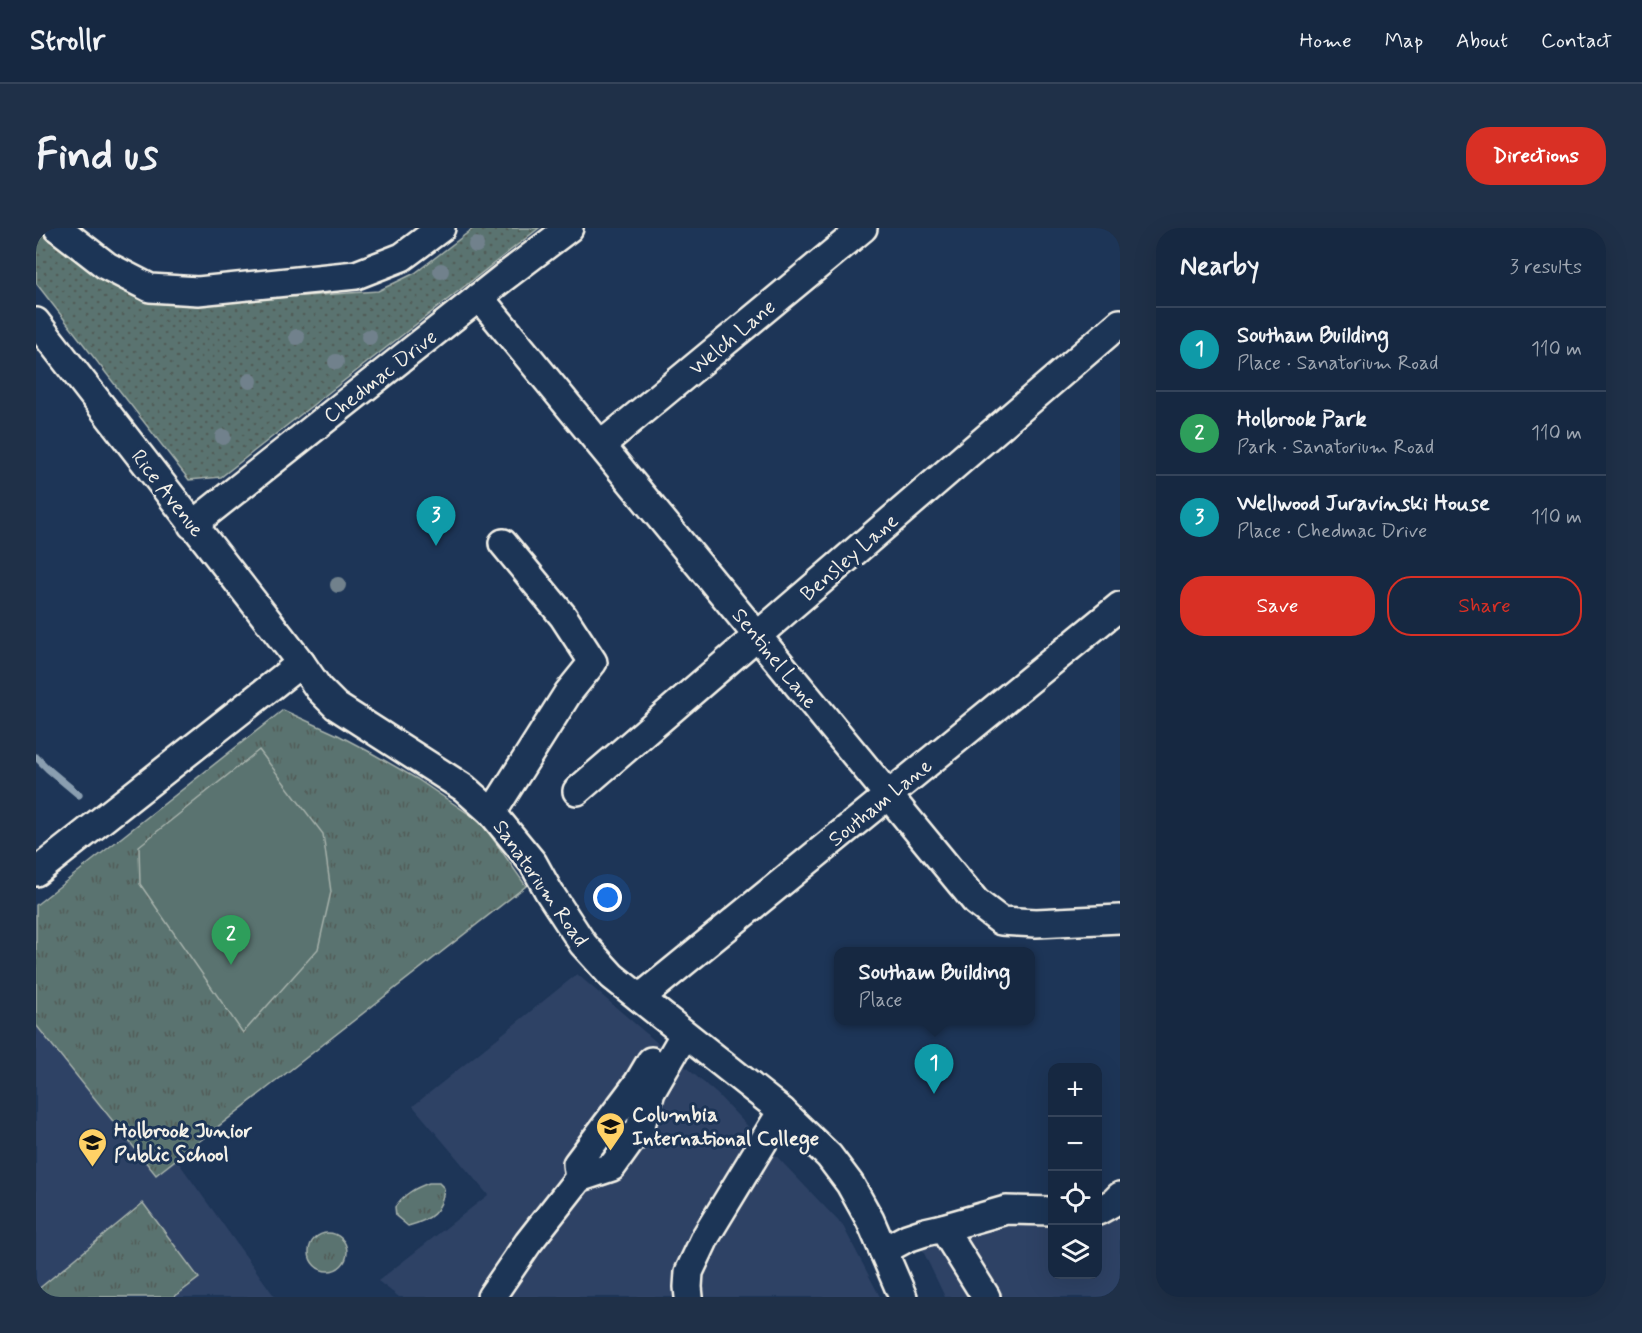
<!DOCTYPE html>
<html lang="en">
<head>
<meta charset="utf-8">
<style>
	:root { --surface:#162841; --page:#1f3048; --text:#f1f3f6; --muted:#9ea6b1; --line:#35445a; --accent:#d93025 }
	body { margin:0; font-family:Mynerve,sans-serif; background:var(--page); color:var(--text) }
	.controls { position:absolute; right:18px; bottom:18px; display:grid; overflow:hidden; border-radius:12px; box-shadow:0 6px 24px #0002 }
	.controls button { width:54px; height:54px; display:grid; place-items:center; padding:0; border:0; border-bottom:2px solid var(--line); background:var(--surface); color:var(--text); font:30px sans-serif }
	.you { position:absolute; left:572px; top:670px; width:21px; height:21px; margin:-15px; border:4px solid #fff; border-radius:50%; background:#1a73e8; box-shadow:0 0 0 9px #1a73e833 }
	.badge { display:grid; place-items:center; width:39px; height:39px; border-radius:50%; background:var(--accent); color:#fff; font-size:20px; font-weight:700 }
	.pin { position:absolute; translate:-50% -50px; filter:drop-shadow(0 2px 3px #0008) }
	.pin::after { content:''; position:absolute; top:32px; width:21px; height:18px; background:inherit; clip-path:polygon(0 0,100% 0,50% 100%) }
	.popup { position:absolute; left:798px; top:719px; width:201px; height:78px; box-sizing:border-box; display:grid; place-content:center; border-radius:12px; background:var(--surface); filter:drop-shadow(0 2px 4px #0005); font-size:20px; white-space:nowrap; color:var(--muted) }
	.popup b { font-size:22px; color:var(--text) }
	.popup::after { content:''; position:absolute; left:50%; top:100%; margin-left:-12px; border:12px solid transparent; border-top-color:var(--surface) }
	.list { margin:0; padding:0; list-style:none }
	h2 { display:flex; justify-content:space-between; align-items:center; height:78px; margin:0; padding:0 24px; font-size:26px }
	h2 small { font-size:20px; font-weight:400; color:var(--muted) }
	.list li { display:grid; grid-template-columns:39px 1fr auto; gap:18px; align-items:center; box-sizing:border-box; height:84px; padding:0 24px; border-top:2px solid var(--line) }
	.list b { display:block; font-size:22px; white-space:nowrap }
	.list p { margin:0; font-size:20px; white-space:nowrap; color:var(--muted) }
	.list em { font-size:20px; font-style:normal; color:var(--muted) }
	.actions { display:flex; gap:12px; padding:18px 24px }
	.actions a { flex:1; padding:14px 0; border:2px solid var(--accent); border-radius:24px; text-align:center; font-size:21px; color:var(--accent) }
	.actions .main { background:var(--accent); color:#fff }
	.icon { flex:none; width:33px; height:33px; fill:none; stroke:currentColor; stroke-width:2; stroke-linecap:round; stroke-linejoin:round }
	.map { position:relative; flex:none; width:1084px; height:1069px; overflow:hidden; border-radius:24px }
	header { display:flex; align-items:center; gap:36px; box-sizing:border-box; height:84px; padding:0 30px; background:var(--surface); border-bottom:2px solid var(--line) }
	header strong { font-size:28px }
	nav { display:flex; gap:33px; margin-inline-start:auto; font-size:21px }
	.intro { display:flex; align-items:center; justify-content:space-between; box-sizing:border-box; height:144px; padding:0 36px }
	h1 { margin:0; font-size:42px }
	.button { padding:15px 27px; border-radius:24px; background:var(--accent); color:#fff; font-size:21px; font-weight:700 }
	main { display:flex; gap:36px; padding:0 36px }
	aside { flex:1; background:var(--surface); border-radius:24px; box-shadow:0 6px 24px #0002 }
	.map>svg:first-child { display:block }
	.built { fill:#2e4265 }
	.grass { fill:url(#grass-dots); stroke:#a7b2ac; stroke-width:1.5 }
	.park { fill:url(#park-tufts); stroke:#a7b2ac; stroke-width:1.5 }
	.pitch { fill:#5a736f; stroke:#a7b2ac; stroke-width:1.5 }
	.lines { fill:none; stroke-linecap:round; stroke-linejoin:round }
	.stream { stroke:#8a9eb0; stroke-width:7 }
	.minor-casing { stroke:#f4f1e8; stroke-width:32 }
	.minor { stroke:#1d3557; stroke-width:27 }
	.tree { fill:#71818c }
	.labels { text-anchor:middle; stroke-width:6; stroke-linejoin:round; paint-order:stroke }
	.street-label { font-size:21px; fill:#f4f1e8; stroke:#1d3557 }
	.poi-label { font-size:21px; font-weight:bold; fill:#f4f1e8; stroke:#1d3557; text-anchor:start }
</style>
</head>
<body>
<header>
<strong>Strollr</strong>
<nav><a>Home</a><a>Map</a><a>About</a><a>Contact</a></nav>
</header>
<div class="intro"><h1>Find us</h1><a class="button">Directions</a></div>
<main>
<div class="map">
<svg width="1084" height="1069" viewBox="0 0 1084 1069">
	<defs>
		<pattern id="grass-dots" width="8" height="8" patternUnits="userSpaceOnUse" patternTransform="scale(1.5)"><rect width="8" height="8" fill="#5a736f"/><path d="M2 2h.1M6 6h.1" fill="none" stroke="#515b58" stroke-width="1.8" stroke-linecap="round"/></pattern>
		<pattern id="park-tufts" width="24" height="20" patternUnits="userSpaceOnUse" patternTransform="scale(1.5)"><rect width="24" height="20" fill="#5a736f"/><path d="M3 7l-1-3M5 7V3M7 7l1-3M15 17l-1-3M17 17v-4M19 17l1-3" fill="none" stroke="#515b58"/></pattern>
	</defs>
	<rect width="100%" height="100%" fill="#1d3557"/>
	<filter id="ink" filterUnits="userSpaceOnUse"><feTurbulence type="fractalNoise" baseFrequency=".0167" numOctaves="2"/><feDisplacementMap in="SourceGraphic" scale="12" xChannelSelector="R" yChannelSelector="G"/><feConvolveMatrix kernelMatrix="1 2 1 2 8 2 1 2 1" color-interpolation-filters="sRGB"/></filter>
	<g filter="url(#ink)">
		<g class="built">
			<path d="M 541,746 L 681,866 L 807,998 L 844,1069 L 363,1069 L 342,1053 L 452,967 L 377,878 Z"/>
			<path d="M 0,797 L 120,946 L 140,931 L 239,1069 L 0,1069 Z"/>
			<path d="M 1084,983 L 1084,1069 L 909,1069 L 874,996 L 1016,987 L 1017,1046 L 1062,1046 L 1062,985 Z"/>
		</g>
		<path class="grass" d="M 0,0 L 8,0 L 78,56 L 136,77 L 342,63 L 379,45 L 438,0 L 503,0 L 185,249 L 153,252 L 0,55 Z"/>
		<g class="park">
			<path d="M 247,482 L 302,507 L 332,523 L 381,551 L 446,595 L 490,658 L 120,947 L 0,797 L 0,677 Z"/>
			<path d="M 393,955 L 403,955 L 408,960 C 406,985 394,992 372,998 L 360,988 L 359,979 C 368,966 379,960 393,955 Z"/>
			<path d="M 107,975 L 163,1050 L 138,1069 L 0,1069 L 0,1063 Z"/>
			<circle cx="292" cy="1024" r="19"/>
		</g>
		<path class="pitch" d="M 223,522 L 287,606 L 295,664 L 282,721 L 207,805 L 104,656 L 103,618 Z"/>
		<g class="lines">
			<path class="stream" d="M 0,529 L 12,541 L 43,567"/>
			<defs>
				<g id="minor">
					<path d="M 22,0 L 71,38 L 114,60 L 162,63 L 320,47 L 366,29 L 405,0"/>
					<path d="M 443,69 L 940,674 L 965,693 L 1000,695 L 1084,691"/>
					<path d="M 0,94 L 265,435 L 283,461 L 300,478 L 428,560 L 456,585 L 497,635 L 513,664 L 547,716 L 576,748 L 746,883 L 793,928 L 814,956 L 834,992 L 867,1069"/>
					<path d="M 565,217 L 827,0"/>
					<path d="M 156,297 L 467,50 L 533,0"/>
					<path d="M 541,563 L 1084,95"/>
					<path d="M 456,585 L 532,465 L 557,434 L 527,388 L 467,315"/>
					<path d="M 0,644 L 265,435"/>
					<path d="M 604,770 L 1084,378"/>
					<path d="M 543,950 L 541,936 L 602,855 L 615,833"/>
					<path d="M 1062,983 L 1078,974 L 1084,968"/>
					<path d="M 907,1000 L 950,1069"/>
					<path d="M 847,1023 L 871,1010 L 889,1004 L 907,1000 L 970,982 L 1017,983"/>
					<path d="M 455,1069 L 492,1015 L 543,950 L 576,939 L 604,900 L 615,864 L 648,807"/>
					<path d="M 653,1069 L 652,1059 L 653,1044 L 670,1008 L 746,883"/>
				</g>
			</defs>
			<use href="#minor" class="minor-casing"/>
			<use href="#minor" class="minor"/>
		</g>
		<g class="tree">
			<circle cx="440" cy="17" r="8"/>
			<circle cx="405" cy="43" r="8"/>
			<circle cx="261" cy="109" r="8"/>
			<circle cx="333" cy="109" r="8"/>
			<circle cx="300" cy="134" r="8"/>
			<circle cx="214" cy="153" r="8"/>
			<circle cx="187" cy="209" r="8"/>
			<circle cx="302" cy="357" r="8"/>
		</g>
	</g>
	<defs>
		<symbol id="school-pin" viewBox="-11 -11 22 30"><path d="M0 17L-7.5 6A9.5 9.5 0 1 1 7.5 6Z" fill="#ffd166" stroke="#1d3557"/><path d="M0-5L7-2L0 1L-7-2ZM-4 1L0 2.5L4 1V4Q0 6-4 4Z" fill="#111"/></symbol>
	</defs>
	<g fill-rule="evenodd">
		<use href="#school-pin" x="558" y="882" width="33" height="45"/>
		<use href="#school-pin" x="40" y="898" width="33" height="45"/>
	</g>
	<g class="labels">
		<g class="street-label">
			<text transform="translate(696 109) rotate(-40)" y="7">Welch Lane</text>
			<text transform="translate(344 148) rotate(-38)" y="7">Chedmac Drive</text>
			<text transform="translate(132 265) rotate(52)" y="7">Rice Avenue</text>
			<text transform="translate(813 329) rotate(-41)" y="7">Bensley Lane</text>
			<text transform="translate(739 430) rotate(51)" y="7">Sentinel Lane</text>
			<text transform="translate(844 574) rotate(-39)" y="7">Southam Lane</text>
			<text transform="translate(505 655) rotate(55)" y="7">Sanatorium Road</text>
		</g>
		<g class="poi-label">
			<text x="596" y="893">Columbia<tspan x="596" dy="24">International College</tspan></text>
			<text x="78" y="909">Holbrook Junior<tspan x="78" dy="24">Public School</tspan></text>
		</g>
	</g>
</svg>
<div class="controls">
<button>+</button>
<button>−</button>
<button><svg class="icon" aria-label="locate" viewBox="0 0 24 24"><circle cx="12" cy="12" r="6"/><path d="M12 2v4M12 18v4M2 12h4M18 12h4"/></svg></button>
<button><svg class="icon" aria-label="layers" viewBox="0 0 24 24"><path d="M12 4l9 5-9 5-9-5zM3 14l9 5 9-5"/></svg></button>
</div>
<div class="you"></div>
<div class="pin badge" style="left:898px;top:866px;background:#0f9aa8">1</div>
<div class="popup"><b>Southam Building</b>Place</div>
<div class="pin badge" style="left:195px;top:737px;background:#2e9e5b">2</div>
<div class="pin badge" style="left:400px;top:318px;background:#0f9aa8">3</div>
</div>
<aside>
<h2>Nearby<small>3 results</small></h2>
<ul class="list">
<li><span class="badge" style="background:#0f9aa8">1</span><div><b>Southam Building</b><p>Place · Sanatorium Road</p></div><em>110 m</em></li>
<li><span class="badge" style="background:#2e9e5b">2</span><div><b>Holbrook Park</b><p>Park · Sanatorium Road</p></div><em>110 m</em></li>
<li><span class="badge" style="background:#0f9aa8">3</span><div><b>Wellwood Juravinski House</b><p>Place · Chedmac Drive</p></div><em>110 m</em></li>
</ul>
<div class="actions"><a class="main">Save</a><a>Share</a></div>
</aside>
</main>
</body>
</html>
